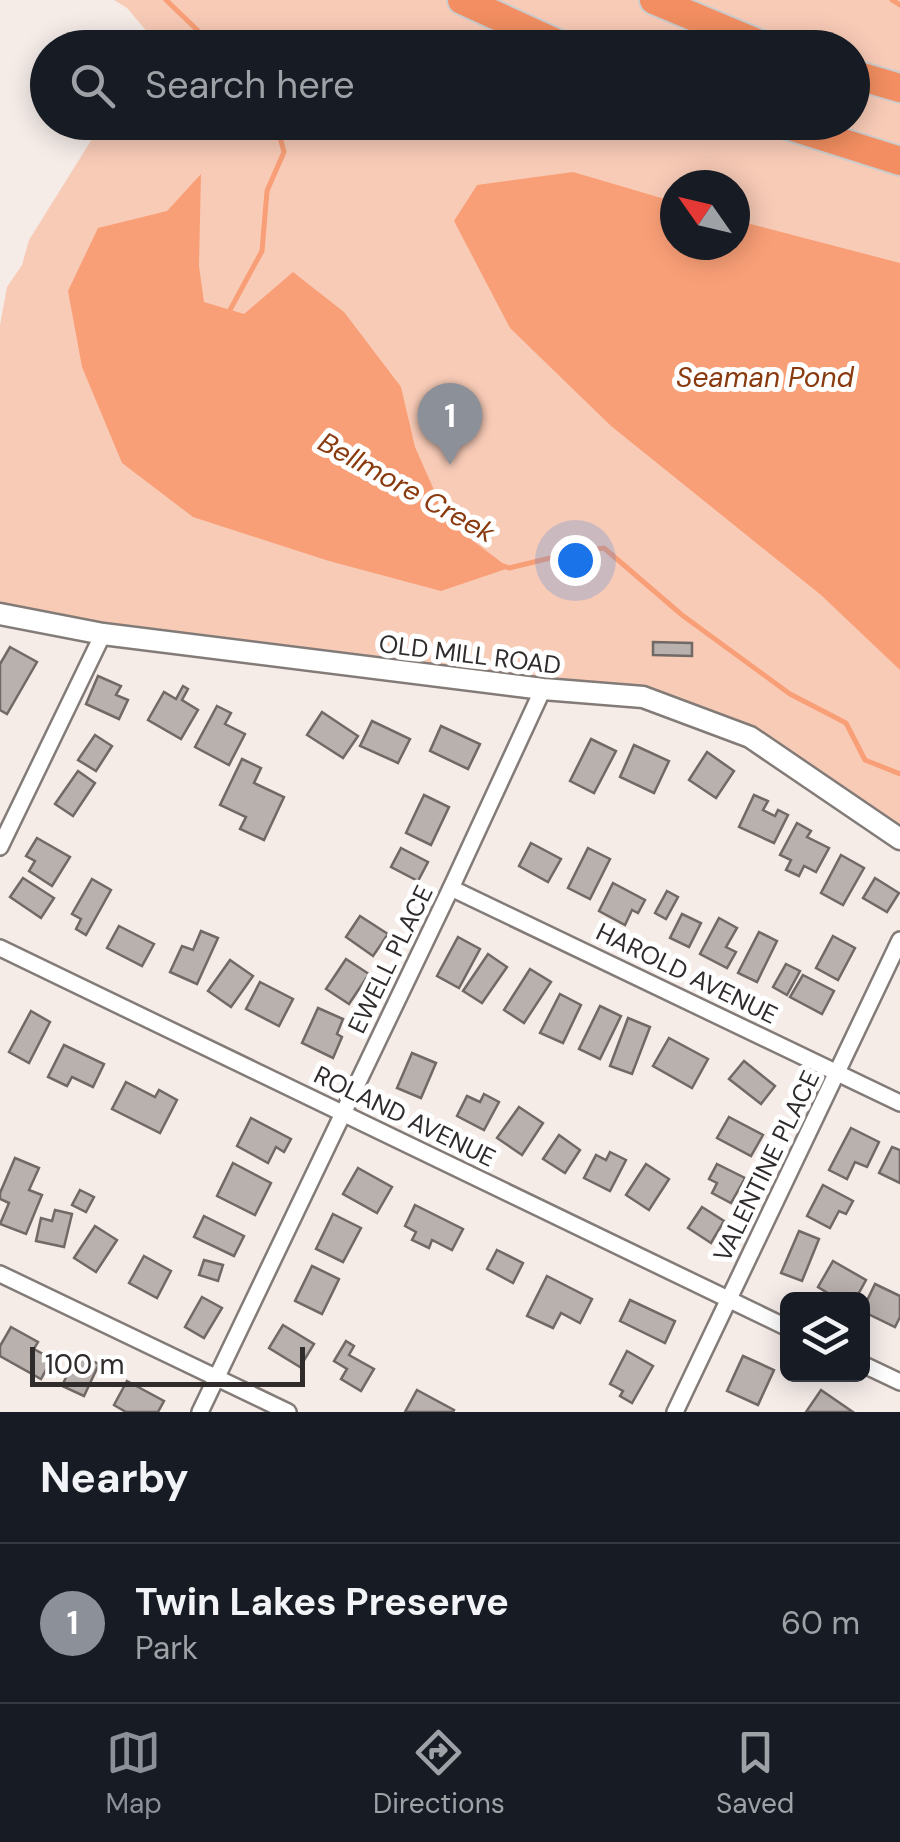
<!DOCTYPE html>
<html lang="en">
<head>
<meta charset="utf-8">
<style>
	:root { --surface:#171b24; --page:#242831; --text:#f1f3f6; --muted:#9ea1a6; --line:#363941; --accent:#8c9099 }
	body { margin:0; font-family:"DM Sans",sans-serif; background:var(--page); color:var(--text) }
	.controls { position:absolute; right:30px; bottom:30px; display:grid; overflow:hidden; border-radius:15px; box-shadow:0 5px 25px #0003 }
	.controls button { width:90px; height:90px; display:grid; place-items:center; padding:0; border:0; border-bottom:2px solid var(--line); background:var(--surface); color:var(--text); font:50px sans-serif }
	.compass { position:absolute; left:660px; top:170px; width:90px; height:90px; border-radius:50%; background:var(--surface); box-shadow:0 5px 25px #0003; rotate:304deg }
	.scale { position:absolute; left:30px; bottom:25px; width:275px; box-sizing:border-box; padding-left:10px; border:5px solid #2f2c2b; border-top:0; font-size:28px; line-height:35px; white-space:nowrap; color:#2f2c2b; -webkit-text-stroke:8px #fff; paint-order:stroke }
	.you { position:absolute; left:575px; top:560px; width:35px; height:35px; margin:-25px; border:8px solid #fff; border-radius:50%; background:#1a73e8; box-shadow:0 0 0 15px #1a73e833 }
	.badge { display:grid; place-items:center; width:65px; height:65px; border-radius:50%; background:var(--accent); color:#fff; font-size:32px; font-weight:700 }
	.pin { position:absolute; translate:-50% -82px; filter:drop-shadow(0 2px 5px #0008) }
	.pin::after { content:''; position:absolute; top:52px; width:35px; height:30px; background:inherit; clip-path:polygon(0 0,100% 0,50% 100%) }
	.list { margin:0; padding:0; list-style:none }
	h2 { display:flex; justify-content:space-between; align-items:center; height:130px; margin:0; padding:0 40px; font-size:42px }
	h2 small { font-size:32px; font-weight:400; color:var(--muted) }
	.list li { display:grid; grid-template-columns:65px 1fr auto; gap:30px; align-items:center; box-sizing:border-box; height:160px; padding:0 40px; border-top:2px solid var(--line) }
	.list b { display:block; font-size:38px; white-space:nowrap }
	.list p { margin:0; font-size:32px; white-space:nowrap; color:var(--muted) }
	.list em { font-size:32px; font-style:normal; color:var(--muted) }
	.icon { flex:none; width:55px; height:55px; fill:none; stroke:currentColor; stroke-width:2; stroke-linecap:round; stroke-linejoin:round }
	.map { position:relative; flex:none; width:900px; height:1412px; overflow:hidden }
	.search { position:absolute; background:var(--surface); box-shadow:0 5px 25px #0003; left:30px; right:30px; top:30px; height:110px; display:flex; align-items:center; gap:25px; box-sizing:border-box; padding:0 35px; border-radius:55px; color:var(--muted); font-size:38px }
	.sheet { height:290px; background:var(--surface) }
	nav { display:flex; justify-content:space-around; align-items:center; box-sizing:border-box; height:140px; border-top:2px solid var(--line); background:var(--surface); font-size:28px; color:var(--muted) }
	nav a { display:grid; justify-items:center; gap:5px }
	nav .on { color:var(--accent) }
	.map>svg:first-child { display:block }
	.green { fill:#f8cbb7; fill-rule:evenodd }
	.water { fill:#f99f77 }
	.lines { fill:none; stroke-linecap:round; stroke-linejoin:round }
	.stream { stroke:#f99f77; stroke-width:5 }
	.building { fill:#b9b1ad; stroke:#716965; stroke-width:2.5 }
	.minor-casing { stroke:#837b77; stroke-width:20 }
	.tertiary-casing { stroke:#837b77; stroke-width:25 }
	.motorway-casing { stroke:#cdcccc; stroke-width:32 }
	.minor { stroke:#fff; stroke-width:15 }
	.tertiary { stroke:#fff; stroke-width:20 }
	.motorway { stroke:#f28e61; stroke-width:28 }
	.labels { text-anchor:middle; stroke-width:10; stroke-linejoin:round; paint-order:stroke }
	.street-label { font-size:25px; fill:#2f2c2b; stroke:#fff }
	.water-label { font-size:28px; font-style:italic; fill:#893a0e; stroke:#fff }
</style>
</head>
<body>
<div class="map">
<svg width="900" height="1412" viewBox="0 0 900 1412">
	<rect width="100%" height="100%" fill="#f5ece8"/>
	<path class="green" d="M 114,0 L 900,0 L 900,830 L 673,700 L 36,615 L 0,606 L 0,325 L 7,287 L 22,265 L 29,240 L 102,123 L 852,122 L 852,48 L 160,47 L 127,8 ZM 675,185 L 735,185 L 735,245 L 675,245 Z"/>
	<g class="water">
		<path d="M 573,172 L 675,202 L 675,245 L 735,245 L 735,220 L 900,263 L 900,670 L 821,595 L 611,426 L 510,328 L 454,221 L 477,185 Z"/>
		<path d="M 201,174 L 199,266 L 204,302 L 244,314 L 293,272 L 344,312 L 401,387 L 415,447 L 434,490 L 468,537 L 509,568 L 441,591 L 329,561 L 193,517 L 122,463 L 82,367 L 68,291 L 98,228 L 167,211 Z"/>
	</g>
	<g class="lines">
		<g class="stream">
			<path d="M 166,0 L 216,48"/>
			<path d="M 892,0 L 900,5"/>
			<path d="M 231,316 L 230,310 L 262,251 L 267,191 L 284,152 L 276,122"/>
			<path d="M 504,566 L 509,568 L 571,553 L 604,548 L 682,615 L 790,694 L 846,723 L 865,760 L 900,774"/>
		</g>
	</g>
	<g class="building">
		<path d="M 653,642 L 692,643 L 692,656 L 653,655 Z"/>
		<path d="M 10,647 L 37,662 L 7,714 L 0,710 L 0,664 Z"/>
		<path d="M 98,676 L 121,686 L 116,695 L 128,700 L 119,719 L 86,704 Z"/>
		<path d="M 183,686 L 188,689 L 182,700 L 198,710 L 181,739 L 148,720 L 164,692 L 176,699 Z"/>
		<path d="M 217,706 L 231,713 L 225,724 L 245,734 L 229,765 L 195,747 Z"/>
		<path d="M 322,712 L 358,736 L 343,758 L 307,735 Z"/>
		<path d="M 372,721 L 410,739 L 398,763 L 360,746 Z"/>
		<path d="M 441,726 L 480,744 L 468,769 L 430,751 Z"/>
		<path d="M 95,735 L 112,746 L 96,771 L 78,760 Z"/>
		<path d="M 591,739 L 616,751 L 594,793 L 570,781 Z"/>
		<path d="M 634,745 L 669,761 L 654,793 L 620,777 Z"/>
		<path d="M 707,752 L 734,771 L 716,798 L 689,780 Z"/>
		<path d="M 242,759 L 261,768 L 254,783 L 284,797 L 264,840 L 240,829 L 246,817 L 220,805 Z"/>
		<path d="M 78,771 L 95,783 L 73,816 L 55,804 Z"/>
		<path d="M 424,795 L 449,807 L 431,845 L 406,833 Z"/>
		<path d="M 754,795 L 768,801 L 763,810 L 775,816 L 778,810 L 788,815 L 774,843 L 739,827 Z"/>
		<path d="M 797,823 L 811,831 L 807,837 L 829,848 L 816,872 L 804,866 L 799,876 L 786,870 L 791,860 L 780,855 Z"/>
		<path d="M 37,838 L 70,857 L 52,886 L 29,871 L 35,861 L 26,856 Z"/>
		<path d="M 531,843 L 561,859 L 548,882 L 519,866 Z"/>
		<path d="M 401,848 L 428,862 L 418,881 L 391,867 Z"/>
		<path d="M 588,848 L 610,859 L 590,899 L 568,888 Z"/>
		<path d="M 841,855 L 864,868 L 843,905 L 821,893 Z"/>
		<path d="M 23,878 L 54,898 L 41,918 L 10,897 Z"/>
		<path d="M 875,878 L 899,893 L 887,912 L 863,898 Z"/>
		<path d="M 92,879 L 111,890 L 86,935 L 76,929 L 81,919 L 72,914 Z"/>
		<path d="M 613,883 L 645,900 L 638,913 L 632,910 L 625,925 L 599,911 Z"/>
		<path d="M 667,891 L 678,897 L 666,919 L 655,913 Z"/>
		<path d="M 682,914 L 701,923 L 689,947 L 670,938 Z"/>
		<path d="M 360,916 L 388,934 L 373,956 L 346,937 Z"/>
		<path d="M 719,918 L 737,928 L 726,947 L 736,952 L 727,968 L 700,954 Z"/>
		<path d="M 119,926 L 154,944 L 142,966 L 107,948 Z"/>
		<path d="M 201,931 L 218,938 L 197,984 L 170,972 L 182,946 L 193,950 Z"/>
		<path d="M 759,932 L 777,941 L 757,982 L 738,973 Z"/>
		<path d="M 833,936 L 855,948 L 838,980 L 816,968 Z"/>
		<path d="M 458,937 L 480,949 L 459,988 L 437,976 Z"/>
		<path d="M 488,954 L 507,967 L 482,1003 L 463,991 Z"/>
		<path d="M 346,959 L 369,974 L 349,1004 L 326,989 Z"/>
		<path d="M 230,960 L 253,976 L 231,1007 L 208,991 Z"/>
		<path d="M 786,964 L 800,971 L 787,995 L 773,987 Z"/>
		<path d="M 530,969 L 551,982 L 524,1023 L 504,1010 Z"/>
		<path d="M 803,975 L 834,991 L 822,1014 L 790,997 Z"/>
		<path d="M 260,982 L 293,999 L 279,1026 L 246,1009 Z"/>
		<path d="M 560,994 L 581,1005 L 563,1043 L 540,1033 Z"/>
		<path d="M 600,1006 L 621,1016 L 600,1059 L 579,1049 Z"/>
		<path d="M 318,1008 L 343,1019 L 337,1034 L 342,1037 L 333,1058 L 302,1043 Z"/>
		<path d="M 31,1011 L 50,1022 L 29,1063 L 9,1052 Z"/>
		<path d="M 628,1018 L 650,1027 L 632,1074 L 610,1066 Z"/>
		<path d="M 669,1038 L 708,1059 L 692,1088 L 653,1066 Z"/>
		<path d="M 64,1045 L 104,1064 L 93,1087 L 72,1077 L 67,1086 L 48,1077 Z"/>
		<path d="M 412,1053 L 436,1063 L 421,1098 L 397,1088 Z"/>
		<path d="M 744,1061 L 775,1086 L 761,1104 L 729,1079 Z"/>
		<path d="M 126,1082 L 155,1097 L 159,1090 L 177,1100 L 160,1133 L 112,1109 Z"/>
		<path d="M 484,1094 L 499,1102 L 484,1130 L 457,1116 L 467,1096 L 480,1102 Z"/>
		<path d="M 519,1107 L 543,1123 L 522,1155 L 497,1138 Z"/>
		<path d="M 729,1117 L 763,1135 L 751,1156 L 717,1138 Z"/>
		<path d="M 251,1118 L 291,1139 L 284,1152 L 276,1147 L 268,1163 L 237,1146 Z"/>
		<path d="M 851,1128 L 879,1142 L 867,1167 L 855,1162 L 847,1179 L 829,1170 Z"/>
		<path d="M 559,1135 L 580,1150 L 565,1173 L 543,1159 Z"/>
		<path d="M 892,1147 L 900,1150 L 900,1183 L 879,1173 Z"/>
		<path d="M 610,1152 L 626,1160 L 610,1191 L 584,1178 L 596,1155 L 606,1160 Z"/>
		<path d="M 15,1158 L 39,1168 L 29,1190 L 42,1195 L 26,1234 L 0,1224 L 9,1203 L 0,1199 L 0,1193 Z"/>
		<path d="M 233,1163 L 271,1183 L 255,1215 L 217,1196 Z"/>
		<path d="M 646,1164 L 669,1179 L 649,1210 L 626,1195 Z"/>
		<path d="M 717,1164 L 745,1178 L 731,1203 L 712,1193 L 717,1183 L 709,1179 Z"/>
		<path d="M 358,1168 L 392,1187 L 377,1213 L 343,1194 Z"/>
		<path d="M 823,1185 L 853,1201 L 846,1214 L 839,1211 L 830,1228 L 807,1216 Z"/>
		<path d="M 80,1190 L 94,1197 L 86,1212 L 72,1205 Z"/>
		<path d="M 415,1205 L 463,1229 L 452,1250 L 432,1240 L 429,1248 L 412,1240 L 416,1232 L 405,1226 Z"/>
		<path d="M 702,1207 L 724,1221 L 711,1243 L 688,1228 Z"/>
		<path d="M 55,1210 L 72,1214 L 64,1247 L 36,1241 L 41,1218 L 52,1221 Z"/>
		<path d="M 333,1214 L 361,1228 L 343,1262 L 316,1249 Z"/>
		<path d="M 204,1216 L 244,1236 L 234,1256 L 194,1237 Z"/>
		<path d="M 95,1226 L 117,1240 L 96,1272 L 74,1258 Z"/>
		<path d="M 799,1231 L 819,1239 L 802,1281 L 781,1273 Z"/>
		<path d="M 497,1250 L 523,1263 L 513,1283 L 487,1269 Z"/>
		<path d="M 144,1256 L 171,1271 L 157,1298 L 129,1283 Z"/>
		<path d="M 204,1260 L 223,1265 L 218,1281 L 199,1275 Z"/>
		<path d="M 833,1261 L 866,1280 L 855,1300 L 839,1300 L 818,1287 Z"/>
		<path d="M 312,1266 L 339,1279 L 322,1314 L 295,1301 Z"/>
		<path d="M 547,1276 L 592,1299 L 580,1323 L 561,1313 L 553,1328 L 527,1316 Z"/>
		<path d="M 875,1284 L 900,1296 L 900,1317 L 895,1327 L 862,1311 Z"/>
		<path d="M 202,1297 L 222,1308 L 204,1338 L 185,1327 Z"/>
		<path d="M 630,1300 L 675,1321 L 665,1343 L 620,1321 Z"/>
		<path d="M 283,1325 L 314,1344 L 300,1367 L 269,1348 Z"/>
		<path d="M 11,1327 L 38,1342 L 34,1349 L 52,1359 L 41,1379 L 0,1356 L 0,1346 Z"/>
		<path d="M 346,1341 L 354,1346 L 349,1355 L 374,1369 L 361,1391 L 341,1379 L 347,1369 L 334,1361 Z"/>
		<path d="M 627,1351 L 653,1366 L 632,1403 L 620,1396 L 623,1391 L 610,1384 Z"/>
		<path d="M 77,1354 L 99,1364 L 84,1396 L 62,1386 Z"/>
		<path d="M 743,1356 L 774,1370 L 758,1405 L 727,1391 Z"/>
		<path d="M 127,1381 L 164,1401 L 158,1412 L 126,1412 L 114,1405 Z"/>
		<path d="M 417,1390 L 454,1410 L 453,1412 L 405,1412 Z"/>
		<path d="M 821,1390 L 853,1412 L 806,1412 Z"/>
	</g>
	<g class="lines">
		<defs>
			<g id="minor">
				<path d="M 0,847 L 103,634"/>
				<path d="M 451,888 L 900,1103"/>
				<path d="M 0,948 L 788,1328"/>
				<path d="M 0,1274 L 288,1412"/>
				<path d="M 862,1364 L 900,1382"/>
				<path d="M 200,1412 L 451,888 L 543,689"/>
				<path d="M 675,1412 L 900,940"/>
			</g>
			<path id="tertiary" d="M 0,614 L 103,634 L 543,689 L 643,697 L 750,737 L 900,839"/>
			<g id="motorway">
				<path d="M 462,0 L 567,48"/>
				<path d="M 654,0 L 769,48"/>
				<path d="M 852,74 L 900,88"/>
				<path d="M 777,122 L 900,161"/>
			</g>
		</defs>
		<use href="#minor" class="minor-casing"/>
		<use href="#tertiary" class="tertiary-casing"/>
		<use href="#motorway" class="motorway-casing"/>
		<use href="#minor" class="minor"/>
		<use href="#tertiary" class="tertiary"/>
		<use href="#motorway" class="motorway"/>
	</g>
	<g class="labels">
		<g class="street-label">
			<text transform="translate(470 654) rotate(7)" y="9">OLD MILL ROAD</text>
			<text transform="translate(390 959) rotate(-64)" y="9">EWELL PLACE</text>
			<text transform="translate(687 973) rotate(26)" y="9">HAROLD AVENUE</text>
			<text transform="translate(405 1116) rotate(26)" y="9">ROLAND AVENUE</text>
			<text transform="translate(766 1166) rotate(-64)" y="9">VALENTINE PLACE</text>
		</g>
		<g class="water-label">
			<text x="765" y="387">Seaman Pond</text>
			<text transform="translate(407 487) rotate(29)" y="10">Bellmore Creek</text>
		</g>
	</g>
</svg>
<div class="controls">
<button><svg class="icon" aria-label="layers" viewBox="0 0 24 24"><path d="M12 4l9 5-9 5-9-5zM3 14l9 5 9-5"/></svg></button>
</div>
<svg class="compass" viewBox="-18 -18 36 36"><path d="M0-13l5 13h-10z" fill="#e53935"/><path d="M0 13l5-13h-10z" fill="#9ea1a6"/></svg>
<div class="scale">100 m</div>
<div class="you"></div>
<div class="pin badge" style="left:450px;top:465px">1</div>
<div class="search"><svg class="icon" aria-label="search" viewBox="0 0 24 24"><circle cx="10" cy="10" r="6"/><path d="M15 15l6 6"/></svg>Search here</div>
</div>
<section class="sheet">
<h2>Nearby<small></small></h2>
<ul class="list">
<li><span class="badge">1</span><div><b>Twin Lakes Preserve</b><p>Park</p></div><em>60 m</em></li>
</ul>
</section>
<nav>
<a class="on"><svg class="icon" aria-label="map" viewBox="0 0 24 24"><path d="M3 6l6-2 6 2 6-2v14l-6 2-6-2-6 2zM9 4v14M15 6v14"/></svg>Map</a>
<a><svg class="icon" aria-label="directions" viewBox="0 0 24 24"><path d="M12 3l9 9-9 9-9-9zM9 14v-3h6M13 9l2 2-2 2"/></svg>Directions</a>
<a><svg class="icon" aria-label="saved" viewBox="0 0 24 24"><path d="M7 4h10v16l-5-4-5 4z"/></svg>Saved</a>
</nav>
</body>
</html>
